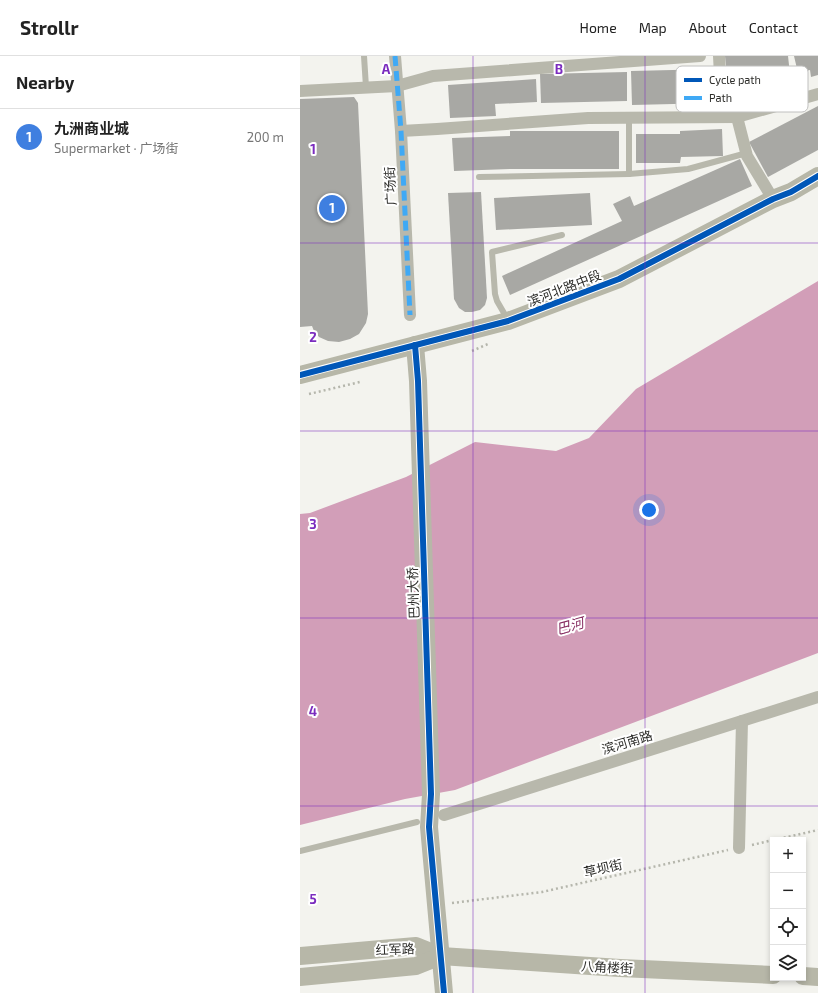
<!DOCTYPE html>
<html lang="en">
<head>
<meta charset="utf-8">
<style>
	:root { --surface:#fff; --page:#f6f6f6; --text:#222; --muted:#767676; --line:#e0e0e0; --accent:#7c3aed }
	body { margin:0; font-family:"Exo 2","Noto Sans SC",sans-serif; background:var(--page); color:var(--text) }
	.controls { position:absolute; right:12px; bottom:12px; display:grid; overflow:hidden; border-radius:0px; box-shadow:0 2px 6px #0003 }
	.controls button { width:36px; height:36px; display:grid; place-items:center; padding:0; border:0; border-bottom:1px solid var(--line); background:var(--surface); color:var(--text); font:20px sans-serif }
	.you { position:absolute; left:349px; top:454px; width:14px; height:14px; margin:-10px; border:3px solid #fff; border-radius:50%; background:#1a73e8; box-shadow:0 0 0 6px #1a73e833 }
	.badge { display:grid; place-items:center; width:26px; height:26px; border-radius:50%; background:var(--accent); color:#fff; font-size:13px; font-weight:700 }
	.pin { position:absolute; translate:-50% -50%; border:2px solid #fff; box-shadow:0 1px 4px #0006 }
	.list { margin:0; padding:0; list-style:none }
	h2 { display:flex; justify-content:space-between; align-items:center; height:52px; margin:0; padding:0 16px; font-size:17px }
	h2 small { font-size:13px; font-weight:400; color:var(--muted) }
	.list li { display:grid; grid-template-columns:26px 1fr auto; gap:12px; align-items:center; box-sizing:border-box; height:56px; padding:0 16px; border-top:1px solid var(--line) }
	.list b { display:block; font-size:15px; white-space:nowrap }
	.list p { margin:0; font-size:13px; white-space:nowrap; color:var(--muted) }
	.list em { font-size:13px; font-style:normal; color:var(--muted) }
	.icon { flex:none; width:22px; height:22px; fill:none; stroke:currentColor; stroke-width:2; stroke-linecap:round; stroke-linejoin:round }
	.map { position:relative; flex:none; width:518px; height:937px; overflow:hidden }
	header { display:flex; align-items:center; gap:24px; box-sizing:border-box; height:56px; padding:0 20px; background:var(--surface); border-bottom:1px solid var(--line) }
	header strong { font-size:19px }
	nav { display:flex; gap:22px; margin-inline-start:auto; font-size:14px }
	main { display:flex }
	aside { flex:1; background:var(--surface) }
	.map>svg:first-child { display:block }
	.water { fill:#d29eb8 }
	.building { fill:#a8a8a4 }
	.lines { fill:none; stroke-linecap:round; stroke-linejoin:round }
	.path { stroke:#b5b6ac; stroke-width:2.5; stroke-dasharray:2 3; stroke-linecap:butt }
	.lane { stroke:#b8b8ac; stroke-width:6 }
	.street { stroke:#b8b8ac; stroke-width:12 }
	.secondary { stroke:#b7b7a8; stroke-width:18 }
	.quiet { stroke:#3fa9f5; stroke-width:5; stroke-dasharray:10 5; stroke-linecap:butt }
	.cycleway-casing { stroke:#fff; stroke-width:8 }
	.cycleway { stroke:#0057b8; stroke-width:6 }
	.grid { fill:none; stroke:#7b2cbf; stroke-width:1; stroke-opacity:0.55 }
	.labels { text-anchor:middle; stroke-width:4; stroke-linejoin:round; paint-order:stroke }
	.street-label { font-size:13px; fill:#2d2d2a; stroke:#fff }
	.water-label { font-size:14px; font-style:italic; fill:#872e62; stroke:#fff }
	.key { fill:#fff; stroke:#c0c0bf; stroke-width:1 }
	.key-label { font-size:11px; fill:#2d2d2a }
	.grid-label { font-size:13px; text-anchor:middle; font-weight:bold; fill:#7b2cbf; stroke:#fff; stroke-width:4; stroke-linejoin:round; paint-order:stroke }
</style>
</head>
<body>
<header>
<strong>Strollr</strong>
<nav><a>Home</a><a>Map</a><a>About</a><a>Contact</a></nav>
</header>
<main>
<aside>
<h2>Nearby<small></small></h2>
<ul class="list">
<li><span class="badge" style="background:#3f7fe0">1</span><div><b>九洲商业城</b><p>Supermarket · 广场街</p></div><em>200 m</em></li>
</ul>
</aside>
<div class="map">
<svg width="518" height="937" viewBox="0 0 518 937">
	<rect width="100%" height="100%" fill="#f3f3ee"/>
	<path class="water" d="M 518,225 L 518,597 L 155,734 L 105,743 L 0,769 L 0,458 L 10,457 L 106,421 L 175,386 L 256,395 L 289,382 L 336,333 Z"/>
	<g class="building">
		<path d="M 425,0 L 488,0 L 490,18 L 480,18 L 481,25 L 438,28 L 438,22 L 427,22 Z"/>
		<path d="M 494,0 L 518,0 L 518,19 L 511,21 L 510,14 L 498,17 Z"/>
		<path d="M 414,13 L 415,47 L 332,49 L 331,15 Z"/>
		<path d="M 327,16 L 327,45 L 241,47 L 240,18 Z"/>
		<path d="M 236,23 L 237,46 L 195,48 L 196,60 L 150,62 L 148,29 Z"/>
		<path d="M 54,41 L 58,47 L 68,258 L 66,267 L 59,278 L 50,283 L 39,286 L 28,285 L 19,281 L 14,275 L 12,270 L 0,271 L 0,43 Z"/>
		<path d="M 518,50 L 518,94 L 468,121 L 449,86 Z"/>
		<path d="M 422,73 L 423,100 L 381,101 L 380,107 L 336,107 L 336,78 L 380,78 L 380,75 Z"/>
		<path d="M 210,75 L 319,75 L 319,113 L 210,113 L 154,115 L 152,82 L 210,80 Z"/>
		<path d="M 440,103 L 452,130 L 210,239 L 202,220 L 322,165 L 313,148 L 330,140 L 334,150 Z"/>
		<path d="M 181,136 L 187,242 L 185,249 L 180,254 L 172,256 L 165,256 L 159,252 L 154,243 L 148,137 Z"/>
		<path d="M 290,137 L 292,169 L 196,174 L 194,142 Z"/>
	</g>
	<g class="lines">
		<g class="path">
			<path d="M 172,295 L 188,288"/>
			<path d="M 9,338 L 60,326"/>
			<path d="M 474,784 L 518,774"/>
			<path d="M 452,789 L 473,784"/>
			<path d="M 152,847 L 242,836 L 428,794"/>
		</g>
		<g class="lane">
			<path d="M 64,0 L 66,31"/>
			<path d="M 329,61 L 329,118 L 388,113 L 447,97"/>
			<path d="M 179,121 L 329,118"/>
			<path d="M 208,264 L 197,245 L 195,238 L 192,196 L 262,179"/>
			<path d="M 0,795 L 117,766"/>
		</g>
		<g class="street">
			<path d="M 95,0 L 101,75 L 110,259"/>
			<path d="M 419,0 L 421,39 L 437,61 L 447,100 L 473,143"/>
			<path d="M 0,35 L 97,30 L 133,20 L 400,0"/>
			<path d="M 101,75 L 137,73 L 288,62 L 437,61 L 518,38"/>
			<path d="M 144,759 L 518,641"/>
			<path d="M 439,792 L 442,665"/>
		</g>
		<g class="secondary">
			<path d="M 115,289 L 118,325 L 131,738 L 129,771 L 144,937"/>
			<path d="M 0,319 L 208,265 L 319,223 L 473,143 L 491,136 L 518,120"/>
			<path d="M 0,900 L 116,890 L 141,900 L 320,912 L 473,919"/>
			<path d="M 503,920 L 518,921"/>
			<path d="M 0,921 L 116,910 L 141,900"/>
		</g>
		<path class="quiet" d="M 95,0 L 101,75 L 110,259"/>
		<defs>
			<g id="cycleway">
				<path d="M 115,289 L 118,325 L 131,738 L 129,771 L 144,937"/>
				<path d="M 0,319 L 208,265 L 319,223 L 473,143 L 491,136 L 518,120"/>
			</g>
		</defs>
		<use href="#cycleway" class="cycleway-casing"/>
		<use href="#cycleway" class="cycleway"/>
	</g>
	<path class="grid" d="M 173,0 L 173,937M 345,0 L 345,937M 0,187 L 518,187M 0,375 L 518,375M 0,562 L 518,562M 0,750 L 518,750"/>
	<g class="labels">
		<g class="street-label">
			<text transform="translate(90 130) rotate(-93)" y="5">广场街</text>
			<text transform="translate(264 232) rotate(-21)" y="5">滨河北路中段</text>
			<text transform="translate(113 537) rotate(-92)" y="5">巴州大桥</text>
			<text transform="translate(327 686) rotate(-17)" y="5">滨河南路</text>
			<text transform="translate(303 812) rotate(-13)" y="5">草坝街</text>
			<text transform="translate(95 893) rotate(-2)" y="5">红军路</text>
			<text transform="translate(307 911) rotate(3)" y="5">八角楼街</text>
		</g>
		<g class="water-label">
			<text transform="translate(270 570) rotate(-15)" y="5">巴河</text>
		</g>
	</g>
	<rect x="376" y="10" width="132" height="46" rx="6" class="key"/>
	<rect x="384" y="22" width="18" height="4" fill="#0057b8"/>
	<rect x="384" y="40" width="18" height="4" fill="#3fa9f5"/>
	<g class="key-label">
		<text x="409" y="28">Cycle path</text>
		<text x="409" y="46">Path</text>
	</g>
	<g class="grid-label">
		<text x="86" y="18">A</text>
		<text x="259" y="18">B</text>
		<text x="13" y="98">1</text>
		<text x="13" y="286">2</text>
		<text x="13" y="473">3</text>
		<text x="13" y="660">4</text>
		<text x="13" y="848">5</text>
	</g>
</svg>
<div class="controls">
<button>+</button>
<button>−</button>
<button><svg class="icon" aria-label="locate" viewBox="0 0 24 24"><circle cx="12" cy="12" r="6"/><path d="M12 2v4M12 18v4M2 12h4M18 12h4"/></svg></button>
<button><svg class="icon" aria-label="layers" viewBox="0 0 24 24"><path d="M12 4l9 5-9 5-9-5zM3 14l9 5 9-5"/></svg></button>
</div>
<div class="you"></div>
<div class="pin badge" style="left:32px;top:152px;background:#3f7fe0">1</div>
</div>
</main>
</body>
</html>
